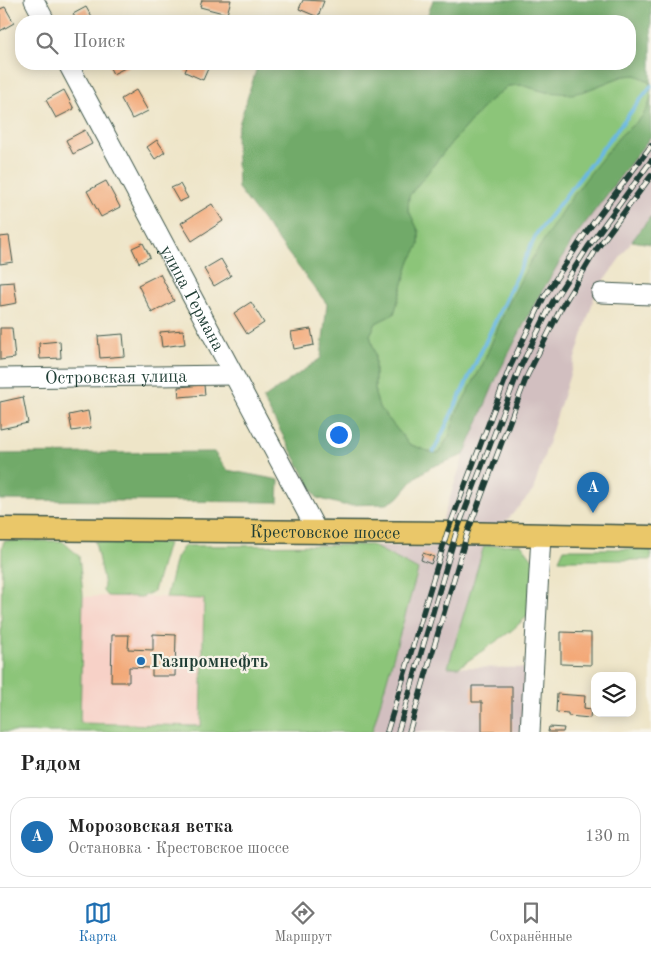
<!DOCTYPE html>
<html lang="ru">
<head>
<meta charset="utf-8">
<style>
	:root { --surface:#fff; --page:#f6f6f6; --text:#222; --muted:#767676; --line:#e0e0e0; --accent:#1f6fb2 }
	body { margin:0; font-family:"Old Standard TT",serif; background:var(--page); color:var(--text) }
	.controls { position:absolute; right:15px; bottom:15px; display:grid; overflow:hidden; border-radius:10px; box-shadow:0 2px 12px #0003 }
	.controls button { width:45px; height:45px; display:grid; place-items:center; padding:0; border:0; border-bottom:1px solid var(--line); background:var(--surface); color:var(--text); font:25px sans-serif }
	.you { position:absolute; left:338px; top:434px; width:18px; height:18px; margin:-12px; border:4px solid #fff; border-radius:50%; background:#1a73e8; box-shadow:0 0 0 8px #1a73e833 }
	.badge { display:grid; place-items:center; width:32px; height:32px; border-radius:50%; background:var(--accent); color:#fff; font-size:16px; font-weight:700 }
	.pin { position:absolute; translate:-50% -41px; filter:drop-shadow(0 1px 2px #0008) }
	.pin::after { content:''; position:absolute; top:26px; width:18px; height:15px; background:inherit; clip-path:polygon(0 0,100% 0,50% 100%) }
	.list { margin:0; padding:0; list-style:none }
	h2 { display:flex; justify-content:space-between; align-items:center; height:65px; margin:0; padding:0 20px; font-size:21px }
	h2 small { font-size:16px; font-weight:400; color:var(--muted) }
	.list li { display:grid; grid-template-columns:32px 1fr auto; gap:15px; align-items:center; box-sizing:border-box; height:80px; margin:0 10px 10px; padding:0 10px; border:1px solid var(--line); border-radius:20px }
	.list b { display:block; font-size:19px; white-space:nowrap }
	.list p { margin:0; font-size:16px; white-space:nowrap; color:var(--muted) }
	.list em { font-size:16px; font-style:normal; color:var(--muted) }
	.icon { flex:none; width:28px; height:28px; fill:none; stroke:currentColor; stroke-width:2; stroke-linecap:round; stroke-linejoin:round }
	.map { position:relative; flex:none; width:651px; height:732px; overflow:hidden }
	.search { position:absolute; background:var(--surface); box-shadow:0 2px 12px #0003; left:15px; right:15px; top:15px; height:55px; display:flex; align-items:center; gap:12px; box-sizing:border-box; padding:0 18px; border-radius:20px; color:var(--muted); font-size:19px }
	.sheet { height:155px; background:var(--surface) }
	nav { display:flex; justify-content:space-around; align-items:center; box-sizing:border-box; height:70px; border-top:1px solid var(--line); background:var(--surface); font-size:14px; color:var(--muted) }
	nav a { display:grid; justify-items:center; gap:2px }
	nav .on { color:var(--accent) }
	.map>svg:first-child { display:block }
	.built { fill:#f7d1c7 }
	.industrial { fill:#d2bfc0 }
	.green { fill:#8cc579; stroke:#568156 }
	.forest { fill:#71aa69; stroke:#48744e }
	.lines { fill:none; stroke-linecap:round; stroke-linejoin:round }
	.stream { stroke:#69b8e3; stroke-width:4 }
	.building { fill:#f3a877 }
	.minor-casing { stroke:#3e564a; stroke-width:21 }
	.major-casing { stroke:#3e564a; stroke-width:25 }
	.minor { stroke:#fff; stroke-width:19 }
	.major { stroke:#eac769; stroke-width:22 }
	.rail-casing { stroke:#1f3d34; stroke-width:5.5 }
	.rail { stroke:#f7f3e8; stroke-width:4; stroke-dasharray:11; stroke-linecap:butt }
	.poi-dot { fill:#1f6fb2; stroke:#f7f3e8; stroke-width:2 }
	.labels { text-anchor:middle; stroke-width:4.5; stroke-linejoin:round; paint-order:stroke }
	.street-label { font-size:18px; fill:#1f3d34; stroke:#f7f3e8 }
	.poi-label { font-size:18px; font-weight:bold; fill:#1f3d34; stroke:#f7f3e8; text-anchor:start }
</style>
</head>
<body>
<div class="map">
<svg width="651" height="732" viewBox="0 0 651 732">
	<rect width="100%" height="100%" fill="#f7f3e8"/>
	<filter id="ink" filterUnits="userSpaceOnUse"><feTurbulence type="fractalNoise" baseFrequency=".02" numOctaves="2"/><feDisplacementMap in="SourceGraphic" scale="10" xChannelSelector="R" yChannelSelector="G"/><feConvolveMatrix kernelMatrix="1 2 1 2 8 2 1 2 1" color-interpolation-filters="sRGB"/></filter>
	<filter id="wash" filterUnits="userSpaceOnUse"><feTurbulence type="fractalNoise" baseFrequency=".0096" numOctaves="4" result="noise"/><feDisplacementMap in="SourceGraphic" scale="20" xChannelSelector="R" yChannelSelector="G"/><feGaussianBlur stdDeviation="1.12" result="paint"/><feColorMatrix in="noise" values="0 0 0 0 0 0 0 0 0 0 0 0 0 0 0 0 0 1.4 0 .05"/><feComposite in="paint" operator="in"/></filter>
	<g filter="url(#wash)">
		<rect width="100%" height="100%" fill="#eee5c8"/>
		<path class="built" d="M 107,596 L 204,598 L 201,727 L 80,723 L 82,597 Z"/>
		<path class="industrial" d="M 651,136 L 651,216 L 632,241 L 596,292 L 533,491 L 484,546 L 449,667 L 528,668 L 527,732 L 372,732 L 418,570 L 371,545 L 433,548 L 464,455 L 499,372 L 536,301 L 574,238 Z"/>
		<g class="green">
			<path d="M 636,75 L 649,81 L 651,96 L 648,107 L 641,118 L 620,136 L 564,208 L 507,306 L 482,366 L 457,412 L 449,436 L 439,453 L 433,453 L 409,444 L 379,407 L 375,394 L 375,354 L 370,335 L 376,323 L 394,314 L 409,263 L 419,245 L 419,232 L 408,209 L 409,196 L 451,143 L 487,103 L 508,86 L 521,85 L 546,92 L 585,91 L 623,76 Z"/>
			<path d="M 4,541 L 62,541 L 79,556 L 83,595 L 80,723 L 201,726 L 204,599 L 166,598 L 176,558 L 184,546 L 371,545 L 418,570 L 372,732 L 0,732 L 2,548 Z"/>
			<path d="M 95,541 L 168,543 L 154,591 L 142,597 L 107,596 L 103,591 L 104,585 Z"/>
			<path d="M 521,544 L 535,562 L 532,612 L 511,631 L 459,667 L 448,667 L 484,546 Z"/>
			<path d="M 564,549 L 651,549 L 651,560 L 559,560 Z"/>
		</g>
		<g class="forest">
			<path d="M 433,0 L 651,0 L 651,91 L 649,81 L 636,75 L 623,76 L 585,91 L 572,94 L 546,92 L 521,85 L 508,86 L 487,103 L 451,143 L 409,196 L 408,209 L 419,232 L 419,245 L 409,263 L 394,314 L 376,323 L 370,335 L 375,354 L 375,394 L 379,407 L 409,444 L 433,453 L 439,453 L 449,436 L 457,412 L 482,366 L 507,306 L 530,262 L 564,208 L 588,176 L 620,136 L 641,118 L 648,107 L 651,96 L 651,136 L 574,238 L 536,301 L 499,372 L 464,455 L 431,467 L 416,477 L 398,498 L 387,504 L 343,505 L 317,498 L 263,399 L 321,358 L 327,304 L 238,188 L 236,134 L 258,64 L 351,64 L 360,66 L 363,64 L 630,64 L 630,21 L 420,21 L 427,17 Z"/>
			<path d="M 651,216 L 651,244 L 632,241 Z"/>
			<path d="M 214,452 L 227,470 L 279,480 L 278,502 L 0,500 L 0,454 Z"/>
		</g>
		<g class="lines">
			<path class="stream" d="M 434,451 L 537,233 L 651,86"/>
		</g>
		<g id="blocks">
			<g class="building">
				<path d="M 202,0 L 231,0 L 227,14 L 200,7 Z"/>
				<path d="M 303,0 L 324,1 L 318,17 L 299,9 Z"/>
				<path d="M 5,7 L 14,23 L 0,31 L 0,9 Z"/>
				<path d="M 86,7 L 94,21 L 77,21 L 73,14 Z"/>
				<path d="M 108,64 L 127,64 L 129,66 L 113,74 Z"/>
				<path d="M 188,64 L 210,64 L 203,80 L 185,72 Z"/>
				<path d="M 64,90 L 74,109 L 56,118 L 46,100 Z"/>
				<path d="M 136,90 L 148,111 L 132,119 L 121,99 Z"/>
				<path d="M 85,130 L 92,144 L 73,154 L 66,140 Z"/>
				<path d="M 157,140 L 165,152 L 155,159 L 147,147 Z"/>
				<path d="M 106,181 L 120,207 L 101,217 L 87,191 Z"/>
				<path d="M 180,184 L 188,198 L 179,202 L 171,188 Z"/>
				<path d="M 212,204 L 223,221 L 192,241 L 181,223 Z"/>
				<path d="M 9,236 L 13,262 L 0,264 L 0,237 Z"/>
				<path d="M 143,243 L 150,257 L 139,263 L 132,248 Z"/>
				<path d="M 221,259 L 231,276 L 214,286 L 204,269 Z"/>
				<path d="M 160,274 L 174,301 L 152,313 L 138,285 Z"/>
				<path d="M 14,282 L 17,303 L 0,306 L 0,283 Z"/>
				<path d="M 251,302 L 264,323 L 247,334 L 234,313 Z"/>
				<path d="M 0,328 L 12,328 L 15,358 L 0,360 Z"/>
				<path d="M 311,329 L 314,345 L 294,349 L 291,332 Z"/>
				<path d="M 183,330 L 185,344 L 162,347 L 160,332 Z"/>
				<path d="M 123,334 L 125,356 L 100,358 L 98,336 Z"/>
				<path d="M 60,341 L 61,358 L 40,359 L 39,343 Z"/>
				<path d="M 204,385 L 205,395 L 179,397 L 178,387 Z"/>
				<path d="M 23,397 L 28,423 L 0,429 L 0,402 Z"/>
				<path d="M 88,411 L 91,428 L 72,431 L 69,415 Z"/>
				<path d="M 423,553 L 434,557 L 431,564 L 421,560 Z"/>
				<path d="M 561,632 L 591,633 L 591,665 L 561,664 Z"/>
				<path d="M 153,634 L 176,635 L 175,676 L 152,676 L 152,668 L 129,667 L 129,682 L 111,682 L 112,635 L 129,635 L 128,649 L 153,650 Z"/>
				<path d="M 472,686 L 512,686 L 512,732 L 482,732 L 482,702 L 472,702 Z"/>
				<path d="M 557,694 L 585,696 L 584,708 L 591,709 L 590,718 L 568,716 L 568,713 L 556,712 Z"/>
				<path d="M 549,727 L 564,728 L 563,732 L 548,732 Z"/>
			</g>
		</g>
	</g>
	<g filter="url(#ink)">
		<use href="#blocks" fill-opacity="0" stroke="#3e564a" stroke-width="1"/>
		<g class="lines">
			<defs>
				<g id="minor">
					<path d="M 34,0 L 45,21"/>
					<path id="s1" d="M 68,64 L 318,533"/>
					<path d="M 601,293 L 651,295"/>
					<path id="s2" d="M 0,378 L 233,375"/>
					<path d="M 530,732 L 541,536"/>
				</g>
				<g id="major">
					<path id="s3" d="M 0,529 L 456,533 L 651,537"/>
				</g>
			</defs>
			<use href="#minor" class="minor-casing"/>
			<use href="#major" class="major-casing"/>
			<use href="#minor" class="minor"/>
			<use href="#major" class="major"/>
			<defs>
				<g id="rail">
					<path d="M 387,732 L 447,533 L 510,367 L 544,297 L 585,234 L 651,146"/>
					<path d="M 398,732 L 456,533 L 519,370 L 552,303 L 588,247 L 651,161"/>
					<path d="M 409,732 L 467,534 L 527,376 L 560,310 L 596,250 L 651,176"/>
				</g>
			</defs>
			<use href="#rail" class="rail-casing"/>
			<use href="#rail" class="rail"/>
		</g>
	</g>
	<circle class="poi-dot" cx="141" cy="661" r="5"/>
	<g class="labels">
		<g class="street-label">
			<text dy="6" stroke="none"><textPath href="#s1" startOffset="265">улица Германа</textPath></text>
			<text dy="6" stroke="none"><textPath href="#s2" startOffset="116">Островская улица</textPath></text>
			<text dy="6" stroke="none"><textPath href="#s3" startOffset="325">Крестовское шоссе</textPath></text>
		</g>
		<g class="poi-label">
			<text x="151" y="667">Газпромнефть</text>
		</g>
	</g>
</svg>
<div class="controls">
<button><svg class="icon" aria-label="layers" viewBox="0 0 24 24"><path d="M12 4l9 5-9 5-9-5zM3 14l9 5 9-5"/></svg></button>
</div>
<div class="you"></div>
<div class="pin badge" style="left:593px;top:513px">A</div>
<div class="search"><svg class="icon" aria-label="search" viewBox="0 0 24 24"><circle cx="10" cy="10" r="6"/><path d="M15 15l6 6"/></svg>Поиск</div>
</div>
<section class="sheet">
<h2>Рядом<small></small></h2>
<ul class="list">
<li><span class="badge">A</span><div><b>Морозовская ветка</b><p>Остановка · Крестовское шоссе</p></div><em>130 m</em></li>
</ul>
</section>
<nav>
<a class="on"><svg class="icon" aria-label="map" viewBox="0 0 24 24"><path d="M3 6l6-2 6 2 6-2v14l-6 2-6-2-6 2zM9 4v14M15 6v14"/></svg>Карта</a>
<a><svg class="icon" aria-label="directions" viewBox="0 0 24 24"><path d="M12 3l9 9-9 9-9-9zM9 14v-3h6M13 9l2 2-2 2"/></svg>Маршрут</a>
<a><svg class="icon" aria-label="saved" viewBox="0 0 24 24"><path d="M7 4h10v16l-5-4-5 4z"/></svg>Сохранённые</a>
</nav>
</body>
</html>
